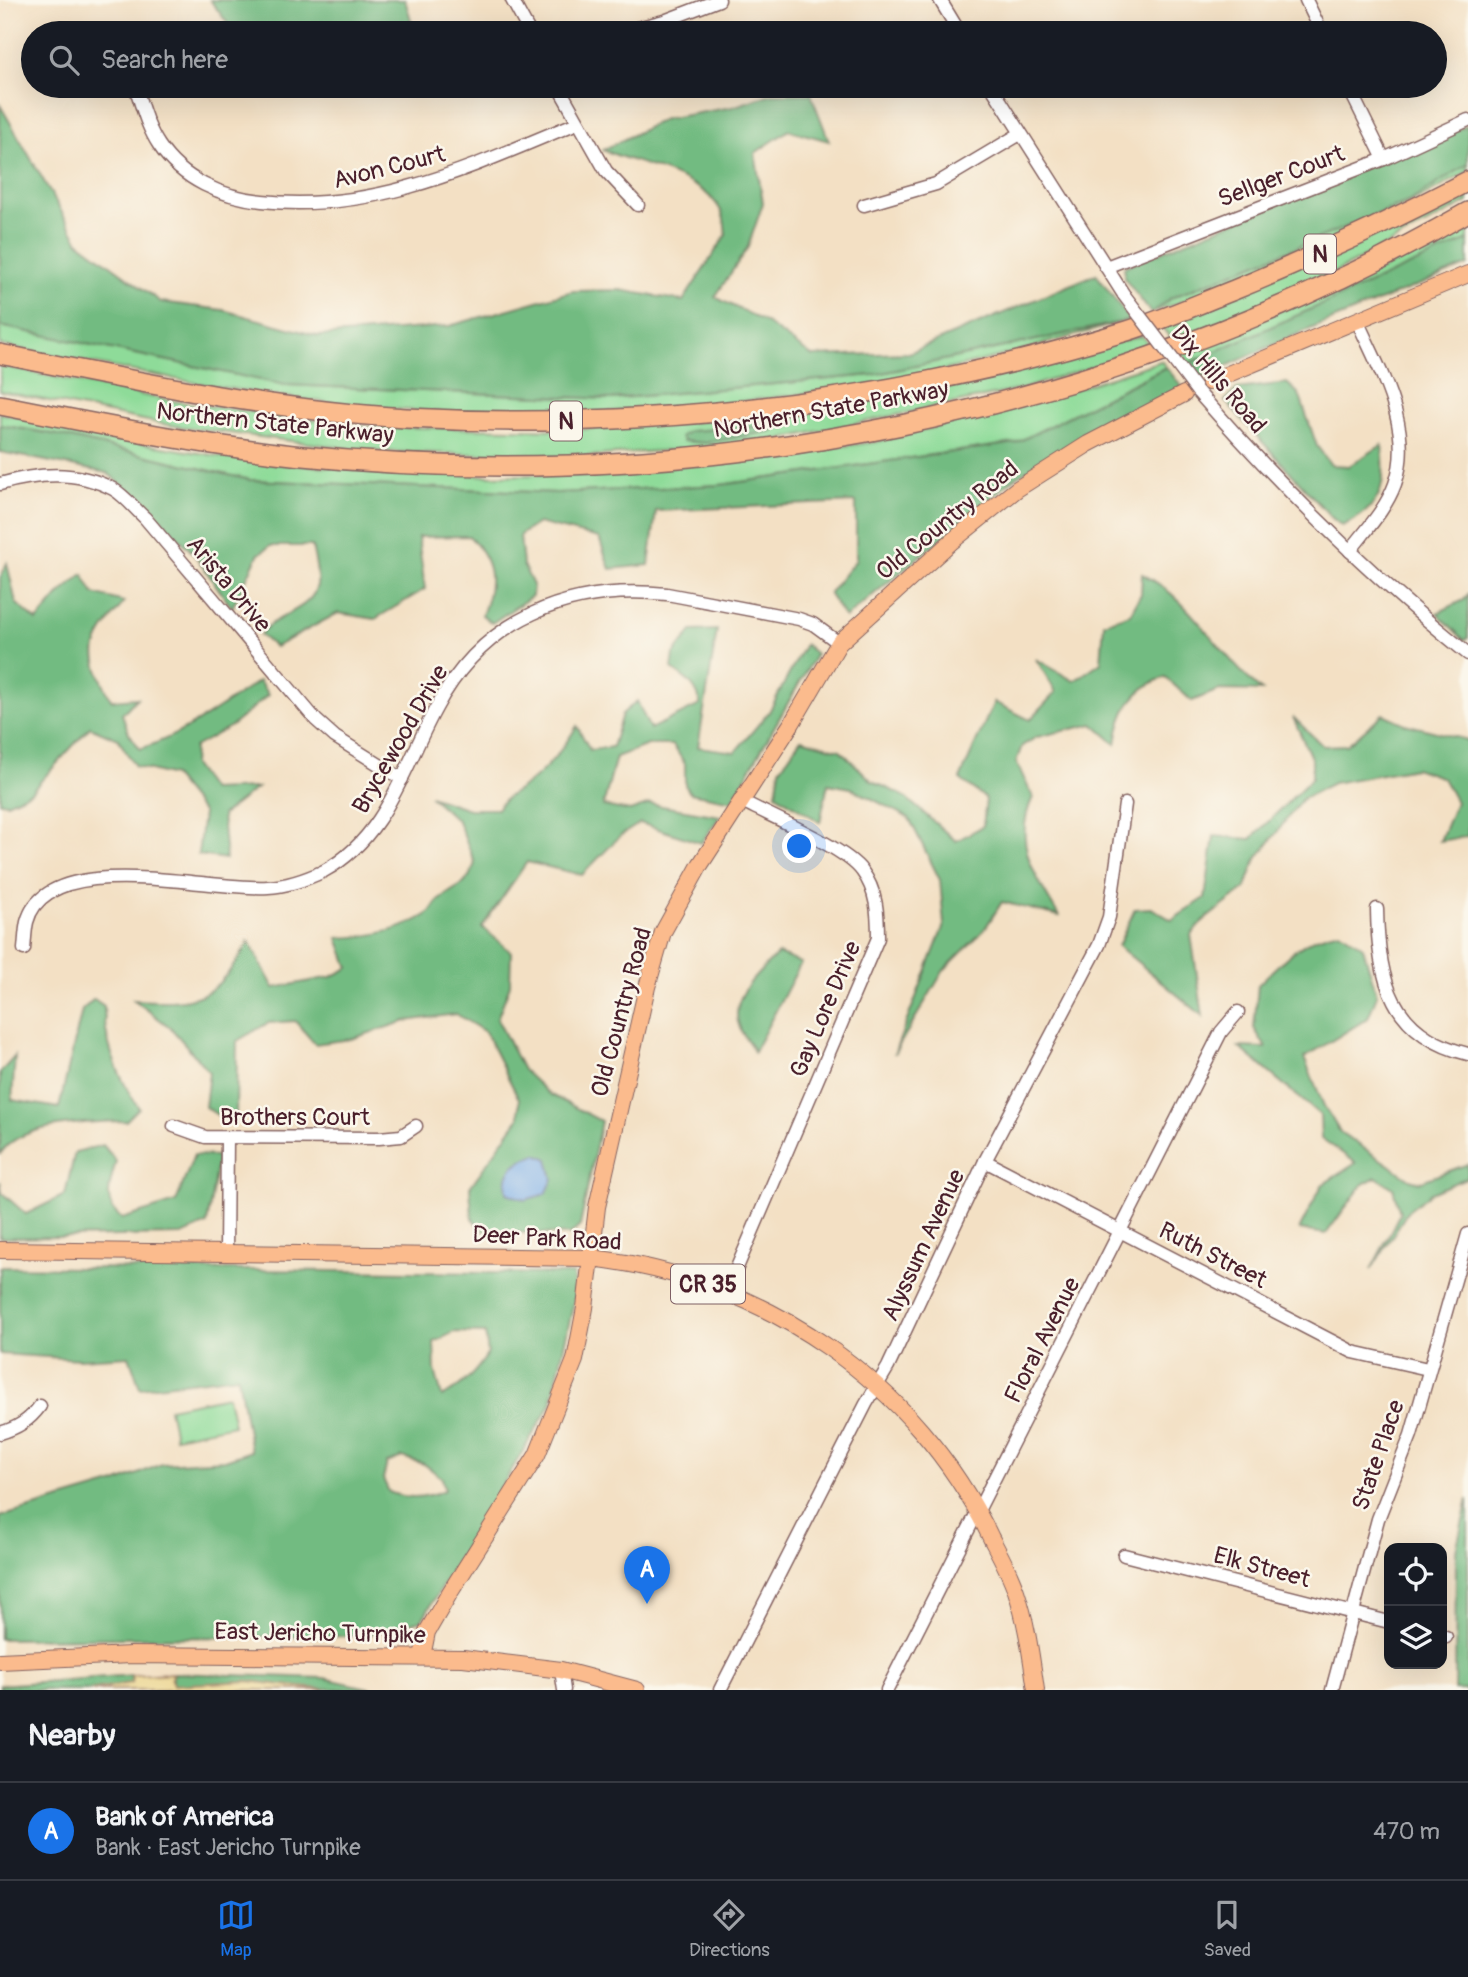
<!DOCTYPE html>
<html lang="en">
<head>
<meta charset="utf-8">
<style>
	:root { --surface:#171b24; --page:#20242c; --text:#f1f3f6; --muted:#9ea1a6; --line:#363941; --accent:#1a73e8 }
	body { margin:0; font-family:Pangolin,sans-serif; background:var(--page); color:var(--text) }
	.controls { position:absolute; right:21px; bottom:21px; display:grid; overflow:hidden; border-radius:14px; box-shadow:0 7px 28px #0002 }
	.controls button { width:63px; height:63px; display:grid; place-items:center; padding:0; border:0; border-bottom:2px solid var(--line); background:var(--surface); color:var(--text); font:35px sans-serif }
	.you { position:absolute; left:800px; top:847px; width:24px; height:24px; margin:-18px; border:5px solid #fff; border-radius:50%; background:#1a73e8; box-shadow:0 0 0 10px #1a73e833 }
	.badge { display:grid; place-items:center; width:46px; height:46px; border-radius:50%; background:var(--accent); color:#fff; font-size:23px; font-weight:700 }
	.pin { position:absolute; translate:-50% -58px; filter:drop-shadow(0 2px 4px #0008) }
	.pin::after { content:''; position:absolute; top:37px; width:24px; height:21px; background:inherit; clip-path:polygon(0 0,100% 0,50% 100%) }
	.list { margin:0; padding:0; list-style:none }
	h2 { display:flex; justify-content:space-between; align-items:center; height:91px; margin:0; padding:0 28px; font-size:30px }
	h2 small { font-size:23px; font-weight:400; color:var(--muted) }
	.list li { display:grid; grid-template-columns:46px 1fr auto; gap:21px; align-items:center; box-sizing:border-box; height:98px; padding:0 28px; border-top:2px solid var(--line) }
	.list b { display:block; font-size:26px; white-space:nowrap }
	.list p { margin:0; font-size:23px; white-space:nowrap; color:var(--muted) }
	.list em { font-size:23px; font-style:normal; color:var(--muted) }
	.icon { flex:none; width:38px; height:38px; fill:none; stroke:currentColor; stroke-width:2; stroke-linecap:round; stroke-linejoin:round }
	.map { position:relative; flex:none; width:1468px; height:1690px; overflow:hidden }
	.search { position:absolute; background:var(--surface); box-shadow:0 7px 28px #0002; left:21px; right:21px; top:21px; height:77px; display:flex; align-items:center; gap:18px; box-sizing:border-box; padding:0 24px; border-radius:38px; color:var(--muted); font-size:26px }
	.sheet { height:189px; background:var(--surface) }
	nav { display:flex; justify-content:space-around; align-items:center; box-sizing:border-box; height:98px; border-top:2px solid var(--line); background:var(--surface); font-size:19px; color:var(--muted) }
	nav a { display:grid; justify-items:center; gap:4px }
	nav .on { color:var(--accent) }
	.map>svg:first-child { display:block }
	.green { fill:#8edb99; stroke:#6c7d62; stroke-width:2 }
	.forest { fill:#72bb81; stroke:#5e6d56; stroke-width:2; fill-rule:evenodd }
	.sand { fill:#eeda9e; stroke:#9c7c64; stroke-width:2 }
	.water { fill:#7caee8; stroke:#63668a; stroke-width:2 }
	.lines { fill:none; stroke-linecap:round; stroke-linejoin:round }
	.minor-casing { stroke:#856361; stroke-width:15 }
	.major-casing { stroke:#856361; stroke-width:18 }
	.highway-casing { stroke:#856361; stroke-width:22 }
	.minor { stroke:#fff; stroke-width:12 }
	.major { stroke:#fbbb8d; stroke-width:16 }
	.highway { stroke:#fbbb8d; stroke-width:19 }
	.minor-bridge-casing { stroke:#856361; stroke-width:15; stroke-linecap:butt }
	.minor-bridge { stroke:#fff; stroke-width:12 }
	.labels { text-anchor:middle; stroke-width:5; stroke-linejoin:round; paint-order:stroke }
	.shield { fill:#fbf7ec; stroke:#7f6065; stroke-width:2 }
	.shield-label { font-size:23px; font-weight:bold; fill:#4a1f2b }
	.street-label { font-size:24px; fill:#4a1f2b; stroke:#fbf7ec }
</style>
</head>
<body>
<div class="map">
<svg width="1468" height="1690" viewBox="0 0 1468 1690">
	<rect width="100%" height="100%" fill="#fbf7ec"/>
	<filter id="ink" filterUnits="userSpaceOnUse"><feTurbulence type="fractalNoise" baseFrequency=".0143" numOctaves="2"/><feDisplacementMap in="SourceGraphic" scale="14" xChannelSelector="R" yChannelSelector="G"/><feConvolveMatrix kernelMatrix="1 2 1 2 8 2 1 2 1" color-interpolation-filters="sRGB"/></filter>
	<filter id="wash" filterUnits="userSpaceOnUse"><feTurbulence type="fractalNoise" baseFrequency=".00686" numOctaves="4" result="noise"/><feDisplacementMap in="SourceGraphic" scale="28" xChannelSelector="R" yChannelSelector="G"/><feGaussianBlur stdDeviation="1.57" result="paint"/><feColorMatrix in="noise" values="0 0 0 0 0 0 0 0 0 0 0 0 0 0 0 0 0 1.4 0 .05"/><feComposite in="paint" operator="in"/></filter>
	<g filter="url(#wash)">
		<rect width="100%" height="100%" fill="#f3e0c4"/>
		<g class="green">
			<path d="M 1468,164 L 1468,171 C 1368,231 1259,271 1151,313 L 1171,298 L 1410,201 Z"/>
			<path d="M 1468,188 L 1468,202 L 1332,274 L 1173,341 L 1160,325 Z"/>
			<path d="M 1468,225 L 1468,240 L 1458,246 L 1189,363 L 1180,351 L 1385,268 Z"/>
			<path d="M 1130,320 C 1050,342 971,366 890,382 C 858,388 825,390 793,395 C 654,413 509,420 369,407 C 244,395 123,369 0,345 L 0,326 L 285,385 L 611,399 L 873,375 Z"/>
			<path d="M 1142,336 L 1151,348 L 1022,389 L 757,444 L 575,457 L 370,451 L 168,425 L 0,391 L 0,366 L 172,401 L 368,427 L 572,430 L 749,418 L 891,397 Z"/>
			<path d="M 1161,361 L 1166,367 L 1016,443 L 720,485 L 557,493 L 250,480 L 58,435 L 0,425 L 0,413 L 156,446 L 261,463 L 491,476 L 613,473 L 876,442 L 1031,403 Z"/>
			<path d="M 228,1396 L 234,1425 L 175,1437 L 169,1408 Z"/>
		</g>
		<g class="forest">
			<path d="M 210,0 L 405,0 L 415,33 L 235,33 Z"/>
			<path d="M 771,94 L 811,94 L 829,141 L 789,130 L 755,153 L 763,203 L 748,247 L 715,297 L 765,322 L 812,356 L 909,353 L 1096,274 L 1130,320 L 873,375 L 611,399 L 285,385 L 0,326 L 0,105 L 79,242 L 161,302 L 223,310 L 318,336 L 449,326 L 573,291 L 620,290 L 683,301 L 726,235 C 725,228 725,219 722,213 C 705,176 638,165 603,150 L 664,119 L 732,107 Z"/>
			<path d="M 1468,125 L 1468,164 L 1410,201 L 1171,298 L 1151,313 L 1124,278 L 1124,267 Z"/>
			<path d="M 1468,240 L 1468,265 L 1293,336 L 1200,378 L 1189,363 Z"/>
			<path d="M 1166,367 L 1182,387 L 1017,476 L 845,618 L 829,593 L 856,560 L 856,502 L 656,511 L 649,565 L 610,569 L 599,538 L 538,523 L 520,535 L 523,565 L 533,585 L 532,596 L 492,623 L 482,615 C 495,582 494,562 469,536 L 418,537 L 425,589 L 375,619 L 338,613 L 275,647 L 260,635 C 274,614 312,611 317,585 C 319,574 314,557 312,546 L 270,546 L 258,555 L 232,608 L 194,554 L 144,502 L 107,473 L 0,452 L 0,425 L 58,435 L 250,480 L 557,493 L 720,485 L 1016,443 Z"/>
			<path d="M 1287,383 L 1299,394 L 1317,446 L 1331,465 L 1349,466 L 1382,445 C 1387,486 1382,508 1342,526 L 1332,518 L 1225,401 L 1237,389 Z"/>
			<path d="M 771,425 L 774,431 L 705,443 L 683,441 L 681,436 L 690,431 Z"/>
			<path d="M 7,563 L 16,603 L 37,621 L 61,593 L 83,574 L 94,594 L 124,602 C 91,646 86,648 111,700 L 137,698 L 122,714 L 129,733 L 140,749 C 184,735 221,706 259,681 L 268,695 L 233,725 L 194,747 L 193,765 L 211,790 L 257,788 L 222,815 L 226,859 L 198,855 L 203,813 L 173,776 L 135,766 L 118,739 L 90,727 L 31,792 L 7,803 L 0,802 L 0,578 Z"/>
			<path d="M 1142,574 C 1191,598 1219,656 1262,691 L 1219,690 L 1192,701 L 1165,677 C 1133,689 1120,711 1116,744 L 1093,724 L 1037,737 L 1022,746 L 1016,762 L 1033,797 C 1011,843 1036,877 1059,916 L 1002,902 L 984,930 L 944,970 L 894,1054 L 944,925 L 940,880 L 909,818 L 851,788 L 828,784 L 820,822 L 776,794 L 780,769 L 801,739 L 840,750 L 872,781 L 904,796 L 956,841 L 983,826 L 986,799 L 960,779 L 994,702 L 1030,720 L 1056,692 L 1036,659 L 1074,681 L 1101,662 L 1104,623 L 1130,614 L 1141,594 Z"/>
			<path d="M 1468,594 L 1468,638 L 1464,640 L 1437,613 L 1464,600 Z"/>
			<path d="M 717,630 L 698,747 L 735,752 L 769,712 L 805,644 L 816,654 L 732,801 L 690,793 L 685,785 L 685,764 L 673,745 L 648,745 L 616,757 L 603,806 L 630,811 L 650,804 L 720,816 L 701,843 L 640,823 L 620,836 L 582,875 L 527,862 L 482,927 L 511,952 L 510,985 L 497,1019 L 523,1070 L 549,1094 L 601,1121 L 580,1226 L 570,1235 L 483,1231 L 472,1218 L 470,1187 L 519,1118 L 519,1099 L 485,1032 L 456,1014 L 406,1021 L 351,1039 L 315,1044 L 295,1021 L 268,1023 L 237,1041 L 236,1121 L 224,1119 L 205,1107 L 209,1072 L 171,1028 L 134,1000 C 200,1004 214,1000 249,942 L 274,988 L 331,977 L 349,968 L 338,938 C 367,937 402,931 428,914 C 432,910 434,905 438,901 C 457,883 465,892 475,863 L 458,821 L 430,796 L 469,809 L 497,809 C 505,795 519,791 531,781 C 550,766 564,747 577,726 L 590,750 L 612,747 L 622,714 L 637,701 L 650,729 L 700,705 C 699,687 686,679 672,669 L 674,654 L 692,631 Z"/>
			<path d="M 1383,714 L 1405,724 L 1468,740 L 1468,836 L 1440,841 L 1456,802 L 1443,778 L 1415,768 L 1333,783 L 1302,799 L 1256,860 L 1245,889 L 1203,921 L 1191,935 L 1203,1016 L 1118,946 L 1135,909 L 1151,908 L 1172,920 L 1205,898 L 1214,836 L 1251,839 L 1312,778 L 1312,760 L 1293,717 L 1323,746 L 1347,745 Z"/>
			<path d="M 1340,931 L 1363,947 L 1377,995 L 1368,1018 L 1304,1058 L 1324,1106 L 1340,1132 L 1410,1179 L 1419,1182 L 1468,1164 L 1468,1177 L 1431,1193 L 1408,1211 L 1371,1270 L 1400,1213 L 1393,1188 L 1376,1177 L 1363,1184 L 1326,1234 L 1299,1230 L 1322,1185 L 1356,1163 L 1321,1138 L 1320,1115 L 1239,1047 L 1266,1048 L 1254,1028 L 1258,985 C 1284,959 1302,938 1340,931 Z"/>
			<path d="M 778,954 L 801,963 L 754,1052 C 751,1043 743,1037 740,1028 C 727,999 759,972 778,954 Z"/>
			<path d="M 94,999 L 104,1006 C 104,1044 118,1077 139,1108 L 126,1121 C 93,1122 17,1122 0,1155 L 0,1073 L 15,1056 L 12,1100 L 59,1108 L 82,1010 Z"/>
			<path d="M 103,1145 L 116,1161 C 110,1184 101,1203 122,1219 L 176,1202 L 194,1155 L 218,1156 L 207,1224 L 182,1235 L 0,1238 L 0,1181 L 2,1193 L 26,1214 L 65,1195 L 75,1152 Z"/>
			<path d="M 0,1267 L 573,1274 L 575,1297 L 551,1404 L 422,1620 L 364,1636 L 0,1639 L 0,1517 L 116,1483 L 162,1464 L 225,1460 L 251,1451 L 238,1376 L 140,1388 L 129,1356 L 80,1359 L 0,1354 ZM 454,1332 L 485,1333 L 488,1353 C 476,1373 463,1385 442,1397 L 435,1370 L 434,1342 ZM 402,1457 L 424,1464 L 442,1478 L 445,1490 C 426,1498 408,1500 389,1492 L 383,1479 L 387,1463 Z"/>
			<path d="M 1468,1499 L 1468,1690 L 1455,1690 L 1456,1550 Z"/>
			<path d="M 173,1673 L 324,1678 L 377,1690 L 172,1685 Z"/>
			<path d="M 132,1675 L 131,1683 L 90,1690 L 0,1690 L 0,1685 Z"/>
		</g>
		<path class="sand" d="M 173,1673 L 171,1679 L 173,1685 L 248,1681 L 325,1690 L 90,1690 L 131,1683 L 132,1675 Z"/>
		<path class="water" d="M 537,1154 L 548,1159 L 553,1179 L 546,1194 L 525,1200 L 507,1193 C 503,1169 516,1161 537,1154 Z"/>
	</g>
	<g filter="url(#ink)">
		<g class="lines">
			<defs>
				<g id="minor">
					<path d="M 512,0 L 530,33"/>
					<path d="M 940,0 L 960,33"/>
					<path d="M 1306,0 L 1322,33"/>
					<path d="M 618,33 L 664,21 L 719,0"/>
					<path d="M 135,86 C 142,106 147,127 159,145 C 182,180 222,197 262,201 C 375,214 475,165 577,123"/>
					<path d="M 558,86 L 606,171 L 638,205"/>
					<path d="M 991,86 L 1124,295"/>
					<path d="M 1348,86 L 1384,159"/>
					<path d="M 864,205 L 936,184 L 1020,134"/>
					<path d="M 1106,267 L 1384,159 L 1468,120"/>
					<path d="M 1197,391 C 1280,486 1370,575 1468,654"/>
					<path d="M 0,484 C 37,473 78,470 113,489 C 124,495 135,509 145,518 L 316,720 L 335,737 L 402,779"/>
					<path d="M 1350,551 C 1366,530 1386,509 1395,484 C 1415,428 1379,370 1357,320"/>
					<path d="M 1377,909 C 1378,980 1391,1035 1468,1054"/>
					<path d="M 24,949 C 25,940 25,931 27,922 C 47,846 212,892 268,887 C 287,886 307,879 324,871 C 387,837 404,766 436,708 C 484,618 569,584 667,594 L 799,619 L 813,624 L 839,643"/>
					<path d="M 174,1126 L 205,1137 L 379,1138 L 401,1136 L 416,1126"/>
					<path d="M 985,1161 L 1353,1352 L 1428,1369"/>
					<path d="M 226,1253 L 227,1138"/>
					<path d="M 727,1291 L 878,938 C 878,914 877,891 862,871 C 846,848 770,816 742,801"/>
					<path d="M 0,1433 C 17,1428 29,1421 40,1406"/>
					<path d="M 1124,1555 L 1389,1622"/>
					<path d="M 1442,1636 L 1446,1637"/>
					<path d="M 561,1670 L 564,1690"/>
					<path d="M 720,1690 L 866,1404 L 888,1367 L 985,1161 L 1099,945 L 1109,917 L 1125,804"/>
					<path d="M 887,1690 L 1221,1032 L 1238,1012"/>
					<path d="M 1332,1690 L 1378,1519 L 1411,1435 L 1468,1234"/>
				</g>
				<g id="major">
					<path d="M 1209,382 L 1468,274"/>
					<path d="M 0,1250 L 591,1258 C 762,1277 917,1382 991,1538 C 1000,1555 1010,1573 1016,1591 C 1027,1623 1031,1656 1036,1690"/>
					<path d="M 422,1657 L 427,1632 L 449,1594 L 537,1455 L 575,1360 L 585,1308 L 597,1207 L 647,987 L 663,932 L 700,865 L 792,723 L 839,643 L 951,542 L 1017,489 L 1088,444 L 1184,394"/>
					<path d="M 0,1661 L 131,1655 L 463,1658 L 561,1670 L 637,1690"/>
				</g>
				<g id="highway">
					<path d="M 0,354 C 134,381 269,410 406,418 C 652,431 891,403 1127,331 C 1163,320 1198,304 1234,290 C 1314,257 1391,221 1468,181"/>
					<path d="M 0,405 C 97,424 194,444 293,455 C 697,498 1115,414 1468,212"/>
				</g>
			</defs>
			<use href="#minor" class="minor-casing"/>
			<use href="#major" class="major-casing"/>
			<use href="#highway" class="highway-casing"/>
			<use href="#minor" class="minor"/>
			<use href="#major" class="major"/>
			<use href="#highway" class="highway"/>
			<defs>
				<path id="minor-bridge" d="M 1124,295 L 1197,391"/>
			</defs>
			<use href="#minor-bridge" class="minor-bridge-casing"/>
			<use href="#minor-bridge" class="minor-bridge"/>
		</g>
	</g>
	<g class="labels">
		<g class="shield">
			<rect x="1304" y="234.5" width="32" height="39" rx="5"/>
			<rect x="550" y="401.5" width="32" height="39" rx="5"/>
			<rect x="671" y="1264.5" width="74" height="39" rx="5"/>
		</g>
		<g class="shield-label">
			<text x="1320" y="262">N</text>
			<text x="566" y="429">N</text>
			<text x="708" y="1292">CR 35</text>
		</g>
		<g class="street-label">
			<text transform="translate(389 167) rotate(-14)" y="8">Avon Court</text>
			<text transform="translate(1281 176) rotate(-21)" y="8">Sellger Court</text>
			<text transform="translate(1219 379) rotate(50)" y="8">Dix Hills Road</text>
			<text transform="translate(831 409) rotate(-10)" y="8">Northern State Parkway</text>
			<text transform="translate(275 423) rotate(6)" y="8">Northern State Parkway</text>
			<text transform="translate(947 520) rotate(-39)" y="8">Old Country Road</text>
			<text transform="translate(229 584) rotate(50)" y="8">Arista Drive</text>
			<text transform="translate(400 739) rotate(-60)" y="8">Brycewood Drive</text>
			<text transform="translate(825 1009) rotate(-67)" y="8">Gay Lore Drive</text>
			<text transform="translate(621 1012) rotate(-75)" y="8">Old Country Road</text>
			<text x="295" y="1125">Brothers Court</text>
			<text transform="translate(547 1238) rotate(3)" y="8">Deer Park Road</text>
			<text transform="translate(923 1245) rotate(-65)" y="8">Alyssum Avenue</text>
			<text transform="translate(1213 1255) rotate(27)" y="8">Ruth Street</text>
			<text transform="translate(1042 1340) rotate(-63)" y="8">Floral Avenue</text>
			<text transform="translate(1378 1455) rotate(-71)" y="8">State Place</text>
			<text transform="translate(1262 1567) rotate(15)" y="8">Elk Street</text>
			<text transform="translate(320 1633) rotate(1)" y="8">East Jericho Turnpike</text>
		</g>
	</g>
</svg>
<div class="controls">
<button><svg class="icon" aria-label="locate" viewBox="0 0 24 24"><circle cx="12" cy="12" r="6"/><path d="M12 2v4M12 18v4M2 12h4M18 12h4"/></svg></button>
<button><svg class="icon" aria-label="layers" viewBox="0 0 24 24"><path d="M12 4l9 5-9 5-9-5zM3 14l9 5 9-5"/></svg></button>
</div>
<div class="you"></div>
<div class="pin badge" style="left:647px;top:1604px">A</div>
<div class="search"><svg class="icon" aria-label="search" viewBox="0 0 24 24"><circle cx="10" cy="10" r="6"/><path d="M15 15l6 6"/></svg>Search here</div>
</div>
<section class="sheet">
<h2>Nearby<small></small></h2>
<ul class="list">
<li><span class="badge">A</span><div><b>Bank of America</b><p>Bank · East Jericho Turnpike</p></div><em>470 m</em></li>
</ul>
</section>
<nav>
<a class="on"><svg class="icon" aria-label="map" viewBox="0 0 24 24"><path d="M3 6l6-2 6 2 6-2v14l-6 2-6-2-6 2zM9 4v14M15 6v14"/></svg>Map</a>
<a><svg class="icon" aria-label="directions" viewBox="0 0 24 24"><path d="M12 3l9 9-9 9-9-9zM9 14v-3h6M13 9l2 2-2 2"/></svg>Directions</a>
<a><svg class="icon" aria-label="saved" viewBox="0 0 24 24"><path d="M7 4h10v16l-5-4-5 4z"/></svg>Saved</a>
</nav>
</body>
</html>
